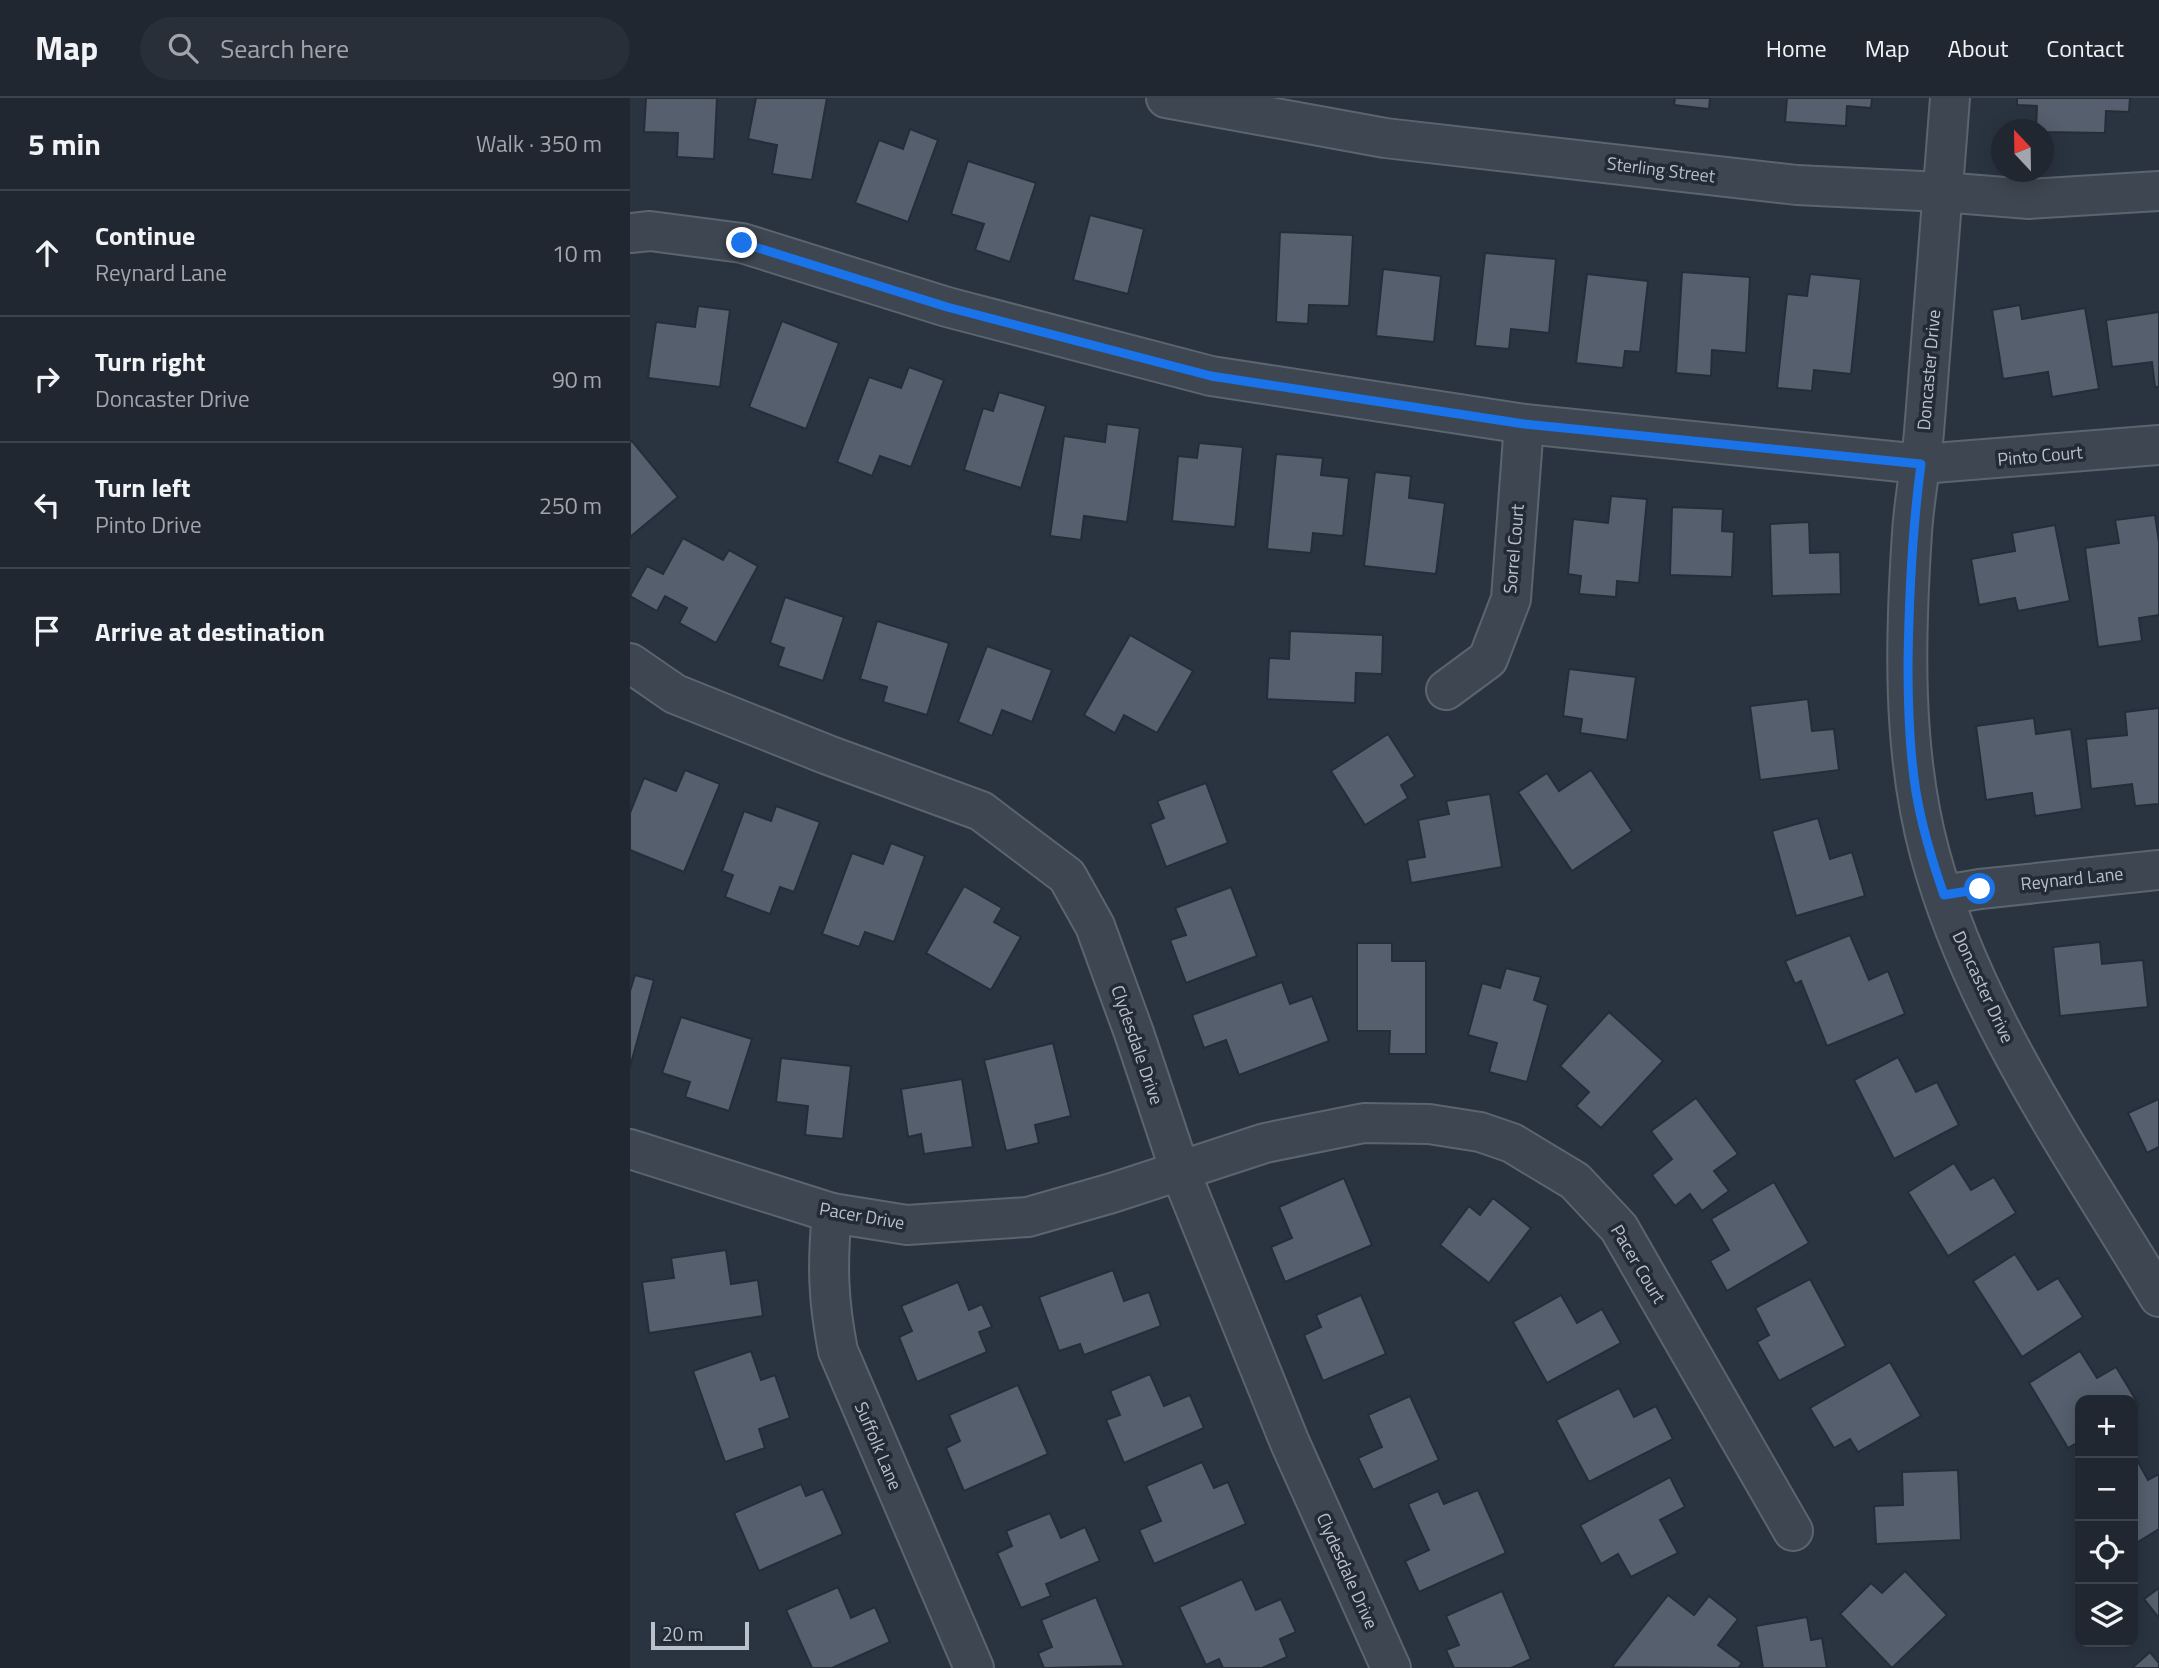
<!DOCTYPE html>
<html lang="en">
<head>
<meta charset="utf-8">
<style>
	:root { --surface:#202731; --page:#282f39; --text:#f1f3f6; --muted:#a2a5ab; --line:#3d444d }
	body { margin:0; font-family:"Titillium Web",sans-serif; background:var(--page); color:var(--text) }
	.controls { position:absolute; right:21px; bottom:21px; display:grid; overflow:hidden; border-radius:14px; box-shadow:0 4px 18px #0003 }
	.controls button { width:63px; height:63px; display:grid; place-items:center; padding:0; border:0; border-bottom:2px solid var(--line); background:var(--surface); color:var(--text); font:35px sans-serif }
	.compass { position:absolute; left:1361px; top:21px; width:63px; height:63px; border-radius:50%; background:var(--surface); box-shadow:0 4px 18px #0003; rotate:338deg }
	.scale { position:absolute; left:21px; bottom:18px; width:98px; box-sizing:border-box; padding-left:7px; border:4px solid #bbc1cb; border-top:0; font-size:19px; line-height:24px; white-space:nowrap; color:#bbc1cb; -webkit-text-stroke:5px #222b36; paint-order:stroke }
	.stop { position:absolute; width:21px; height:21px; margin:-16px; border:5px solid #1a73e8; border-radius:50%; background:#fff }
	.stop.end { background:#1a73e8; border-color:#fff; box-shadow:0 2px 7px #0008 }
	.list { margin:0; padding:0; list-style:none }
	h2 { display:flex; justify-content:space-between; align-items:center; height:91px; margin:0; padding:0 28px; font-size:30px }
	h2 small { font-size:23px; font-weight:400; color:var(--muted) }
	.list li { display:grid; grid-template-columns:46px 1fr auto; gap:21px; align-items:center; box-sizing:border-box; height:126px; padding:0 28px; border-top:2px solid var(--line) }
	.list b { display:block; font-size:26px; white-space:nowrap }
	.list p { margin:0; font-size:23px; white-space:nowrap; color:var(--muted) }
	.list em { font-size:23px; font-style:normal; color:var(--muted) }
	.icon { flex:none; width:38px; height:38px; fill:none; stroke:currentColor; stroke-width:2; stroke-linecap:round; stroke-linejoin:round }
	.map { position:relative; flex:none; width:1529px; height:1570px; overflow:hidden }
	header { display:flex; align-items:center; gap:42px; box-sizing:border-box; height:98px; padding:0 35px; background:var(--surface); border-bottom:2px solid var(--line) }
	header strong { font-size:33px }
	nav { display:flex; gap:38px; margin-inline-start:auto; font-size:24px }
	.search { width:490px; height:63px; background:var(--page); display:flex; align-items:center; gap:18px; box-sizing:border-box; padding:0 24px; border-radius:38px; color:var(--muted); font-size:26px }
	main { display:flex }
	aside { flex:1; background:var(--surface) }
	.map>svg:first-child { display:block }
	.building { fill:#555f6e; stroke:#242d38; stroke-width:2 }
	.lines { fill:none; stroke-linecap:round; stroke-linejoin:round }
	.minor-casing { stroke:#5c646e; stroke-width:42 }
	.minor { stroke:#3e4651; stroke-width:38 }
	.route { stroke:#1a73e8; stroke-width:9 }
	.labels { text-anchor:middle; stroke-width:7; stroke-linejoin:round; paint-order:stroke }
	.street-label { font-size:18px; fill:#bbc1cb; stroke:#222b36 }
</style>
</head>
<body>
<header>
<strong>Map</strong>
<div class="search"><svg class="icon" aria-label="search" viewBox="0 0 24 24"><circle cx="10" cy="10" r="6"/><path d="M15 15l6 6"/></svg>Search here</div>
<nav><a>Home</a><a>Map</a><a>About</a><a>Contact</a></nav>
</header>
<main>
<aside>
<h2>5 min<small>Walk · 350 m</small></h2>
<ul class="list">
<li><svg class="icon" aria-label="ahead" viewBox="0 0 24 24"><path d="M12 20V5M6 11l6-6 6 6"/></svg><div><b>Continue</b><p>Reynard Lane</p></div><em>10 m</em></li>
<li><svg class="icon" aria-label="right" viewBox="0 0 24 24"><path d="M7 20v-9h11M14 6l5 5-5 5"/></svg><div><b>Turn right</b><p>Doncaster Drive</p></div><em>90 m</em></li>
<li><svg class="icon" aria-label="left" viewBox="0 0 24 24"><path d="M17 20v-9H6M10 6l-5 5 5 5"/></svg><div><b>Turn left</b><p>Pinto Drive</p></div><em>250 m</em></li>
<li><svg class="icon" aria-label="arrive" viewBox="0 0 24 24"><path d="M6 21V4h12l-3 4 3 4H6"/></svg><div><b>Arrive at destination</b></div></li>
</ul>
</aside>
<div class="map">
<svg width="1529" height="1570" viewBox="0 0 1529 1570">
	<rect width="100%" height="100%" fill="#2a3441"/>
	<g class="building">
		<path d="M 16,0 L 87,0 L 84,61 L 47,59 L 48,35 L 14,34 Z"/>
		<path d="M 126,0 L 197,0 L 182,82 L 142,76 L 147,47 L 118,41 Z"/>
		<path d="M 1045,0 L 1080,0 L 1079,11 L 1044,7 Z"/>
		<path d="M 1157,0 L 1242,0 L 1241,10 L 1217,8 L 1216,28 L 1155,24 Z"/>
		<path d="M 1387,0 L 1500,0 L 1499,14 L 1476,13 L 1475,35 L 1414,34 L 1414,32 L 1406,32 L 1407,8 L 1387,7 Z"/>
		<path d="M 280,31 L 308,42 L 278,124 L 225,105 L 249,42 L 273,51 Z"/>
		<path d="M 338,63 L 406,85 L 380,164 L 345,152 L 354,126 L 321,116 Z"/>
		<path d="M 460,117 L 514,131 L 498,196 L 443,182 Z"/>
		<path d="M 650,134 L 723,137 L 719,208 L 679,207 L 678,226 L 646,224 Z"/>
		<path d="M 855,155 L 926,161 L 919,235 L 881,231 L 879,251 L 845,248 Z"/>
		<path d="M 753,171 L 811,178 L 804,244 L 746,238 Z"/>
		<path d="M 1052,174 L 1120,179 L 1116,255 L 1082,252 L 1081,278 L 1046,275 Z"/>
		<path d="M 957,176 L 1018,183 L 1010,254 L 995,253 L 993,270 L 946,265 Z"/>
		<path d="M 1180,176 L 1231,181 L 1221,276 L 1184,272 L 1182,293 L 1147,290 L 1157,196 L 1177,198 Z"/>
		<path d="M 1390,207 L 1392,221 L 1455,210 L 1469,291 L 1422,299 L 1418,274 L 1373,281 L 1362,212 Z"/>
		<path d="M 68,208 L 100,212 L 90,289 L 18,280 L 26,224 L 65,229 Z"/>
		<path d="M 1529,214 L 1529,289 L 1525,289 L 1522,264 L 1482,269 L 1476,222 Z"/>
		<path d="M 152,223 L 209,245 L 176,331 L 119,309 Z"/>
		<path d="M 279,269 L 314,282 L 281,369 L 250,358 L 242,378 L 207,364 L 239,279 L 271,290 Z"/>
		<path d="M 369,294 L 416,308 L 391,390 L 334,372 L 353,310 L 363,313 Z"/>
		<path d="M 477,326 L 510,330 L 497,424 L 454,418 L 451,442 L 420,438 L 434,338 L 475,344 Z"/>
		<path d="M 2,343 L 48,399 L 0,439 L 0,344 Z"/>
		<path d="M 569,345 L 613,349 L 605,429 L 542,423 L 548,358 L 567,360 Z"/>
		<path d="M 646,356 L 693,360 L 691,377 L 719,380 L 713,438 L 683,435 L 681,455 L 637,451 Z"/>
		<path d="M 745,374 L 781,378 L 779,400 L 815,405 L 806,476 L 734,468 Z"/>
		<path d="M 981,398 L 1017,401 L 1009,485 L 987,483 L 986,499 L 949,496 L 951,478 L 938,476 L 943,421 L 978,425 Z"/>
		<path d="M 1042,409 L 1093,411 L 1092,433 L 1104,434 L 1102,479 L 1040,477 Z"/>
		<path d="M 1525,417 L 1529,444 L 1529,517 L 1509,520 L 1512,543 L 1468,549 L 1455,450 L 1489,445 L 1485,422 Z"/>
		<path d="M 1179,424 L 1180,455 L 1210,454 L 1211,496 L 1142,498 L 1140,426 Z"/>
		<path d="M 1425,427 L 1440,503 L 1388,513 L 1385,500 L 1349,507 L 1341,461 L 1385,453 L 1382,435 Z"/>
		<path d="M 53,440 L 93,462 L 99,452 L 128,468 L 86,545 L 49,525 L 57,510 L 35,498 L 27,513 L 0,498 L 17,468 L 33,476 Z"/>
		<path d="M 155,499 L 214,519 L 193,583 L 148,568 L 154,550 L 140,545 Z"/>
		<path d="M 247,523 L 319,545 L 297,617 L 253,604 L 257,589 L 230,581 Z"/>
		<path d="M 660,533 L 753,537 L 752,576 L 726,575 L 725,605 L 637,601 L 639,560 L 659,561 Z"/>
		<path d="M 500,537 L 563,573 L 527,635 L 494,617 L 485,635 L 454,617 Z"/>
		<path d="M 357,548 L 422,572 L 402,624 L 372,612 L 362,638 L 328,624 Z"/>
		<path d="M 939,571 L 1006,579 L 997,642 L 950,635 L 952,621 L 933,618 Z"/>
		<path d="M 1178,601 L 1182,633 L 1204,631 L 1209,672 L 1130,682 L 1120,608 Z"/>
		<path d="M 1529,610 L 1529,706 L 1505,708 L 1502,686 L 1461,691 L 1456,641 L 1497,637 L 1495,614 Z"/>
		<path d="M 1404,620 L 1406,636 L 1441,631 L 1452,711 L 1405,718 L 1402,695 L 1356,702 L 1346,628 Z"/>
		<path d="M 758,636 L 785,678 L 771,687 L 778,700 L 735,727 L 701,673 Z"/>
		<path d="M 55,672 L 90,686 L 54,774 L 0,752 L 0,715 L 14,680 L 46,693 Z"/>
		<path d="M 961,672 L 1002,733 L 942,773 L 888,694 L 917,675 L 929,693 Z"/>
		<path d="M 576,685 L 598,745 L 536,769 L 520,726 L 534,720 L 527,703 Z"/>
		<path d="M 860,696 L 872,769 L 781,785 L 777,762 L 795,759 L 788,722 L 819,716 L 816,703 Z"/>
		<path d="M 146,708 L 190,724 L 164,794 L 150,789 L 140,816 L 95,799 L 103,777 L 92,773 L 114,713 L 141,723 Z"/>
		<path d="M 1188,720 L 1200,761 L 1222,754 L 1235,798 L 1166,818 L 1142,733 Z"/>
		<path d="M 261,745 L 295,758 L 264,844 L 235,834 L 229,849 L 192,836 L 222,755 L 253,766 Z"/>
		<path d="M 334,788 L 372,810 L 364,824 L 391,839 L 361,892 L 296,855 Z"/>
		<path d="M 601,789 L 627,858 L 556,885 L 540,842 L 556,837 L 545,810 Z"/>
		<path d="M 1220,837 L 1239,882 L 1258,873 L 1275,916 L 1197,948 L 1171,883 L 1165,886 L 1155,863 Z"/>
		<path d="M 1470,844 L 1472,866 L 1513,862 L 1518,909 L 1430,918 L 1423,849 Z"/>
		<path d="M 727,845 L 762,845 L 762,863 L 796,863 L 796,956 L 759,956 L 760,933 L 727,933 Z"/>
		<path d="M 876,870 L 911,879 L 904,902 L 918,907 L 897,984 L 859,974 L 867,945 L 838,937 L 852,885 L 870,890 Z"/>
		<path d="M 5,877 L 24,882 L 0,969 L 0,893 Z"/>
		<path d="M 652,884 L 660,906 L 682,898 L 699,943 L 609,977 L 596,942 L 574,950 L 562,917 Z"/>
		<path d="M 979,914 L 1033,963 L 971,1030 L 946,1008 L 959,994 L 930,968 Z"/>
		<path d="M 51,919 L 122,941 L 99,1013 L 55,999 L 60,984 L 32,975 Z"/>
		<path d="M 423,945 L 441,1018 L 405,1027 L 409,1045 L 376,1053 L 354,962 Z"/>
		<path d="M 1268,959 L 1286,994 L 1307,984 L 1329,1027 L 1264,1061 L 1224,982 Z"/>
		<path d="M 151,960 L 221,968 L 213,1041 L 175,1037 L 178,1008 L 146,1004 Z"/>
		<path d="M 332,981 L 343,1049 L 294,1056 L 291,1036 L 278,1039 L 271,991 Z"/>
		<path d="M 1066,1000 L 1108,1056 L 1084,1073 L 1099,1093 L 1072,1113 L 1060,1096 L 1045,1108 L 1022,1077 L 1042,1061 L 1021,1033 Z"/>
		<path d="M 1529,1001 L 1529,1049 L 1517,1055 L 1498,1015 Z"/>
		<path d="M 1324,1065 L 1341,1092 L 1364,1079 L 1386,1115 L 1318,1158 L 1278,1094 Z"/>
		<path d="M 714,1080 L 742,1147 L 655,1184 L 641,1149 L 662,1140 L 649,1109 Z"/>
		<path d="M 1144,1084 L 1179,1145 L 1097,1193 L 1080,1163 L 1099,1152 L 1081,1121 Z"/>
		<path d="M 863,1100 L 901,1130 L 859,1185 L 810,1147 L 839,1108 L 850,1117 Z"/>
		<path d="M 96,1152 L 101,1186 L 128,1182 L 133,1218 L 19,1235 L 12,1184 L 44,1180 L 41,1160 Z"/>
		<path d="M 1385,1156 L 1408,1192 L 1428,1180 L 1453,1219 L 1392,1259 L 1343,1183 Z"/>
		<path d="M 483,1172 L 494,1203 L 519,1194 L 531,1228 L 454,1257 L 450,1246 L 429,1253 L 409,1199 Z"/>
		<path d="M 1180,1181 L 1216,1248 L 1149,1283 L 1127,1244 L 1139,1237 L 1125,1210 Z"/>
		<path d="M 328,1184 L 339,1212 L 352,1206 L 362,1229 L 349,1234 L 357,1254 L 287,1284 L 269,1239 L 282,1233 L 271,1208 Z"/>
		<path d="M 731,1197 L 756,1256 L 693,1283 L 674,1237 L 691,1229 L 686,1217 Z"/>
		<path d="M 931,1197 L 947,1225 L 972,1211 L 991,1245 L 917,1285 L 883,1224 Z"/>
		<path d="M 121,1253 L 131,1282 L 145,1277 L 160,1320 L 129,1331 L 135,1350 L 95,1364 L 63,1273 Z"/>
		<path d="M 1450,1253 L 1467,1280 L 1486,1269 L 1509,1307 L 1503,1311 L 1503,1302 L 1450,1302 L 1450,1343 L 1438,1350 L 1399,1285 Z"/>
		<path d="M 1260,1264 L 1291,1318 L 1228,1354 L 1220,1341 L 1204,1350 L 1180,1310 Z"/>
		<path d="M 520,1276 L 534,1308 L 560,1297 L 574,1330 L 494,1365 L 476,1322 L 490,1317 L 480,1293 Z"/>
		<path d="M 388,1287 L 418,1356 L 334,1393 L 316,1350 L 330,1343 L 319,1317 Z"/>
		<path d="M 989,1290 L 1004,1319 L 1026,1308 L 1043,1341 L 959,1384 L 926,1322 Z"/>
		<path d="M 780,1298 L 809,1362 L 743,1392 L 728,1360 L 752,1349 L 738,1317 Z"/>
		<path d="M 1503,1355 L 1518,1382 L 1529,1376 L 1529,1431 L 1503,1447 Z"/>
		<path d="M 572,1364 L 584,1390 L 598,1384 L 616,1426 L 524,1466 L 509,1432 L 531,1423 L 516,1388 Z"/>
		<path d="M 1328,1372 L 1331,1442 L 1246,1446 L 1244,1408 L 1273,1407 L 1272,1374 Z"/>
		<path d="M 1040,1379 L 1055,1409 L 1030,1422 L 1048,1455 L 1001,1479 L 988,1456 L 971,1466 L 950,1427 Z"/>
		<path d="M 171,1386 L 176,1398 L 193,1391 L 213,1436 L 129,1473 L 104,1415 Z"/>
		<path d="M 848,1392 L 876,1455 L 789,1494 L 775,1463 L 799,1452 L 778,1406 L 808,1393 L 814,1406 Z"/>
		<path d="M 420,1415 L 431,1440 L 455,1429 L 470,1463 L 416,1486 L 421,1498 L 391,1510 L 367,1455 L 382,1448 L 376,1433 Z"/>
		<path d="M 1275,1473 L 1317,1517 L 1262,1570 L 1210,1516 L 1241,1485 L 1252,1495 Z"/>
		<path d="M 612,1481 L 626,1512 L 651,1501 L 666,1534 L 650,1541 L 657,1559 L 632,1570 L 593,1570 L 589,1561 L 576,1567 L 549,1509 Z"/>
		<path d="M 208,1489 L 221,1520 L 245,1509 L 260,1544 L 202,1570 L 182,1570 L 156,1512 Z"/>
		<path d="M 1529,1490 L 1529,1520 L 1514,1501 Z"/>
		<path d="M 872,1493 L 901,1561 L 881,1570 L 824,1570 L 816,1552 L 829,1547 L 816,1518 Z"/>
		<path d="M 1038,1497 L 1064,1517 L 1079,1498 L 1108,1521 L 1088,1547 L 1112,1565 L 1108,1570 L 982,1569 Z"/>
		<path d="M 466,1499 L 494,1568 L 414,1570 L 408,1555 L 422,1549 L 411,1522 Z"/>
		<path d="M 1177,1519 L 1181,1542 L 1192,1540 L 1197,1570 L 1133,1570 L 1126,1528 Z"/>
		<path d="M 1520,1554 L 1529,1565 L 1529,1570 L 1502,1570 Z"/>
	</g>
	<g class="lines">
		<defs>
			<g id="minor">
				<path d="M 536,0 L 755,40 L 1167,87 L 1312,94 L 1399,101 L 1529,93"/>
				<path d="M 1320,0 C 1311,112 1303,223 1294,334 C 1291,368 1284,402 1282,435 C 1275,541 1272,653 1300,756 C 1343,915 1445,1059 1529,1199"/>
				<path d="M 0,135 L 20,133 L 112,145 L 317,209 L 581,278 L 894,326 L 1291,366 L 1529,347"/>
				<path d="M 0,565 L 45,596 L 198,657 L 351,713 L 437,778 L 465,828 L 504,935 L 550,1073 L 660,1345 L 761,1570"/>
				<path d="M 816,592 L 858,561 L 881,501 L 894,326"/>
				<path d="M 1314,797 L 1350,791 L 1529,772"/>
				<path d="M 0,1051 L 202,1115 L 277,1127 L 398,1119 L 482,1095 L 635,1045 L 734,1025 L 799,1026 L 850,1034 L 882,1045 L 945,1083 L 989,1130 L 1163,1433"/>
				<path d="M 202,1115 C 197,1166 198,1202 208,1253 L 344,1570"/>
			</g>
		</defs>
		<use href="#minor" class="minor-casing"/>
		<use href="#minor" class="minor"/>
	</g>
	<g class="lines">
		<path class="route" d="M 112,145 L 317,209 L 581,278 L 894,326 L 1291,366 C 1282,433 1279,498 1278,565 C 1278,607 1279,651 1286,694 C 1292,729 1302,763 1314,797 L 1350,791"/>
	</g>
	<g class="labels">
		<g class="street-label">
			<text transform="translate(1031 72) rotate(7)" y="6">Sterling Street</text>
			<text transform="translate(1299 272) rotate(-85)" y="6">Doncaster Drive</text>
			<text transform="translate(1410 358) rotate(-5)" y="6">Pinto Court</text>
			<text transform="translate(884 451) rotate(-85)" y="6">Sorrel Court</text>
			<text transform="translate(1442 781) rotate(-6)" y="6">Reynard Lane</text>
			<text transform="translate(1353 889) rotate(65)" y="6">Doncaster Drive</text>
			<text transform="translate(507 947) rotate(71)" y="6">Clydesdale Drive</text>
			<text transform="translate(232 1118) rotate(10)" y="6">Pacer Drive</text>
			<text transform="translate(1008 1166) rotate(59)" y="6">Pacer Court</text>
			<text transform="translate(248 1348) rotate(67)" y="6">Suffolk Lane</text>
			<text transform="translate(717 1473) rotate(66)" y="6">Clydesdale Drive</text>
		</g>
	</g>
</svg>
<div class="controls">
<button>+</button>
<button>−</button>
<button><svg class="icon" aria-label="locate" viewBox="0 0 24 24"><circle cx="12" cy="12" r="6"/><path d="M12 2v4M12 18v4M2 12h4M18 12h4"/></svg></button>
<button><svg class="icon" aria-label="layers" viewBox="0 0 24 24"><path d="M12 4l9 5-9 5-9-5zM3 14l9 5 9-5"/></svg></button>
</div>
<svg class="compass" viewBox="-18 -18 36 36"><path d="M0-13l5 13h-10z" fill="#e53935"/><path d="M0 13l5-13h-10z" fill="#a2a5ab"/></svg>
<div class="scale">20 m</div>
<div class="stop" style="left:1350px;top:791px"></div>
<div class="stop end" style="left:112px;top:145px"></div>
</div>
</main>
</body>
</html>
